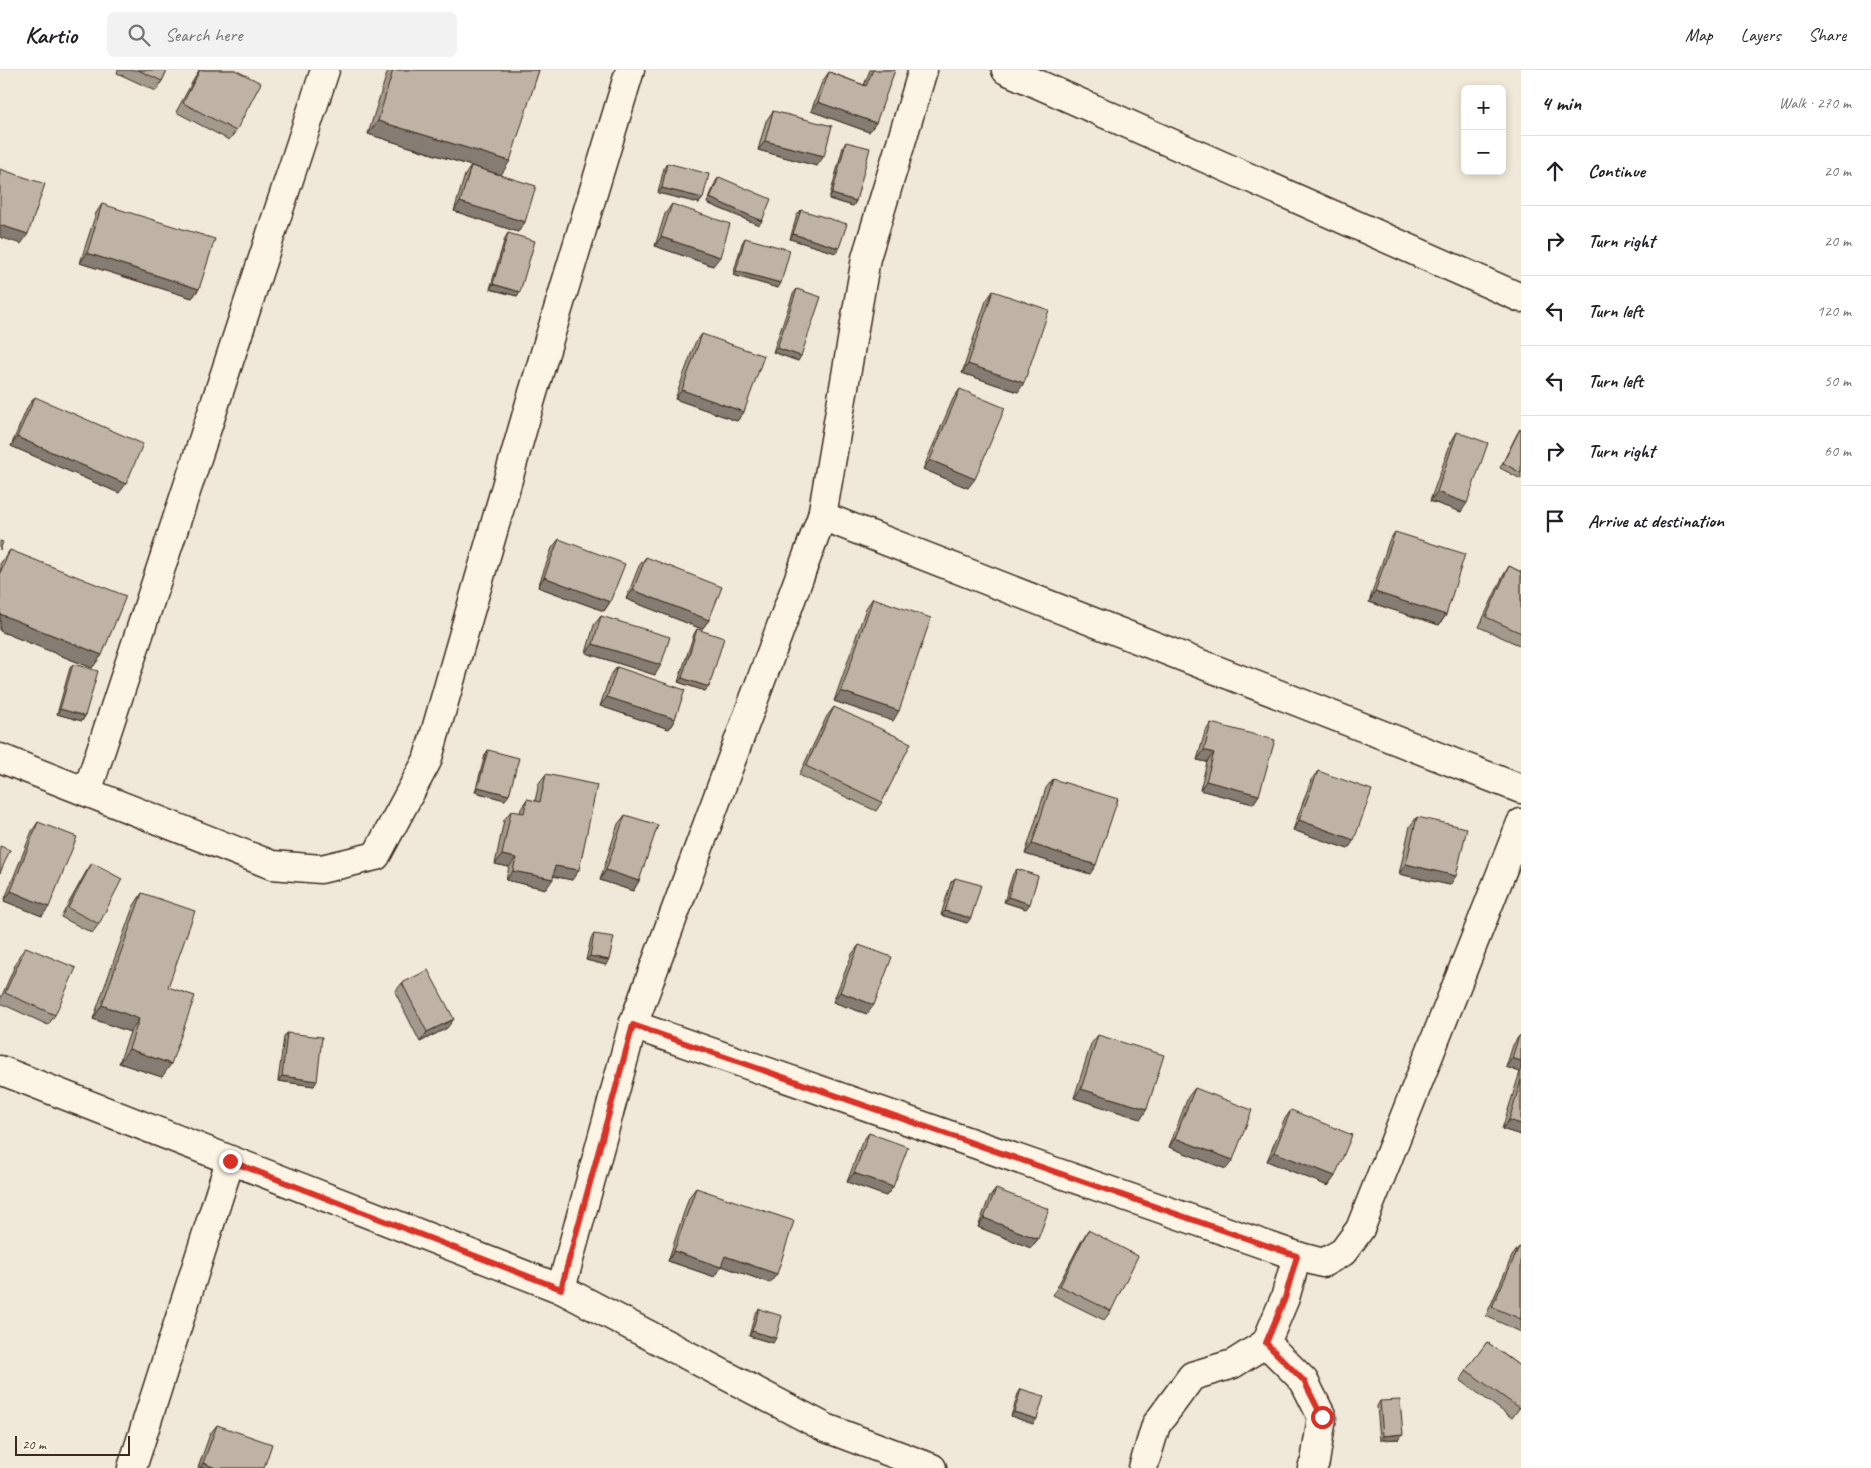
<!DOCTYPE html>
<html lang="en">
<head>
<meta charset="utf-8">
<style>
	:root { --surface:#fff; --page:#f2f2f2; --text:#202124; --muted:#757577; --line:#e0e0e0 }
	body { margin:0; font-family:Caveat,sans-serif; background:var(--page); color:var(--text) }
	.controls { position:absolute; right:15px; top:15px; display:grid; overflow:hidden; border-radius:8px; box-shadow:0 2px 8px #0003 }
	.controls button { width:45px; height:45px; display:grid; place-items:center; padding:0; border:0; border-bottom:1px solid var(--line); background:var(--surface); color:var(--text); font:25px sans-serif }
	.scale { position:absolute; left:15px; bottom:12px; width:115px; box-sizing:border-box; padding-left:5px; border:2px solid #3b2a1e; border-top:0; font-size:14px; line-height:18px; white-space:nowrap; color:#3b2a1e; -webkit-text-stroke:4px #fcf5e5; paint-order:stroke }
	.stop { position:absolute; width:15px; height:15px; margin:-11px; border:4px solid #d93025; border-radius:50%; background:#fff }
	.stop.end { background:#d93025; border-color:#fff; box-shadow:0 1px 5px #0008 }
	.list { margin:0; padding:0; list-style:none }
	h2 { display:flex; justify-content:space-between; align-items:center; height:65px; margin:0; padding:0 20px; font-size:21px }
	h2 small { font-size:16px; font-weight:400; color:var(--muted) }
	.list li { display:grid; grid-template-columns:32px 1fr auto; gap:15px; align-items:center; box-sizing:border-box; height:70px; padding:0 20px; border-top:1px solid var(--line) }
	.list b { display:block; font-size:19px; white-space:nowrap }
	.list em { font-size:16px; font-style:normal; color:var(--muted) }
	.icon { flex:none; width:28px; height:28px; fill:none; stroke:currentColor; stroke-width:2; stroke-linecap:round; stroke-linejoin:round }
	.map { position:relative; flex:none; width:1521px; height:1398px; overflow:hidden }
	header { display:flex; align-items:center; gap:30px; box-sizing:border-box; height:70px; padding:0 25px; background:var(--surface); border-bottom:1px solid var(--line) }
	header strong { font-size:24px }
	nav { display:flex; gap:28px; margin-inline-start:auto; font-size:18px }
	.search { width:350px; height:45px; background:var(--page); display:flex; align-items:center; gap:12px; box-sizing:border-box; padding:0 18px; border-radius:8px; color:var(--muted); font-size:19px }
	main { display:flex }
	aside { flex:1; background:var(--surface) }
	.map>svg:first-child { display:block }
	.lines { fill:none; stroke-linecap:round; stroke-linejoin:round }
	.minor-casing { stroke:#3b2a1e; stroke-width:31 }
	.minor { stroke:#fcf5e5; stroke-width:28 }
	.wall { fill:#a39a8d; stroke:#3b2a1e }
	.shaded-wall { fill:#857d73; stroke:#3b2a1e }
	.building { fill:#beb3a4; stroke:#3b2a1e }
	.route { stroke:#d93025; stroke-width:6 }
</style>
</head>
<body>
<header>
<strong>Kartio</strong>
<div class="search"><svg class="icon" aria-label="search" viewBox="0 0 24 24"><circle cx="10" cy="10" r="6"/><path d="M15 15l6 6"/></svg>Search here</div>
<nav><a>Map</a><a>Layers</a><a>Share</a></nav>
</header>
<main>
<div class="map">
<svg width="1521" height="1398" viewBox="0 0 1521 1398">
	<rect width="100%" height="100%" fill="#f0e9d9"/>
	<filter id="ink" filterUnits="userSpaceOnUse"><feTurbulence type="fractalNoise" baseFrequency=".02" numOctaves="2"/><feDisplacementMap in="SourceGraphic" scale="10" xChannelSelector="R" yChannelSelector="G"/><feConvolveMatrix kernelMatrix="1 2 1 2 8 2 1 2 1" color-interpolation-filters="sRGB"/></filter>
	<g filter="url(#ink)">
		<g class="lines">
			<defs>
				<g id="minor">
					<path d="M 1006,0 L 1521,228"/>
					<path d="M 822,446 L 1521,719"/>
					<path d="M 0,688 L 272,795 L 321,799 L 376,786 L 427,691 L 532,326 L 630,0"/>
					<path d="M 87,722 L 325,0"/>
					<path d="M 633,955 L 1297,1186 L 1323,1193 L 1343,1182 L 1360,1159 L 1521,753"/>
					<path d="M 0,1000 L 561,1219 L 826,1358 L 932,1398"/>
					<path d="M 561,1219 L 633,955 L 822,446 L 866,188 L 923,0"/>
					<path d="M 1266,1273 L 1304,1311 L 1322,1347 L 1315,1392 L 1312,1398"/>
					<path d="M 132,1398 L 230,1091"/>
					<path d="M 1143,1398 L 1156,1355 L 1192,1306 L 1233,1294 L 1266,1273 L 1285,1228 L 1297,1186"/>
				</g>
			</defs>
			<use href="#minor" class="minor-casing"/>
			<use href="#minor" class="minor"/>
		</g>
		<g class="wall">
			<path d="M 118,0 L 167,0 L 162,11 L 156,21 L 117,3 Z"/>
			<path d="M 199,0 L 235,0 L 236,61 L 229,70 L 176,42 Z"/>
			<path d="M 388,0 L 539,0 L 501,105 L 525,152 L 518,162 L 454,141 L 465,105 L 471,96 L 368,64 Z"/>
			<path d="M 870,0 L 895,0 L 869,62 L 811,41 L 822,12 L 829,2 L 864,15 Z"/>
			<path d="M 773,41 L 817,96 L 758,80 L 766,51 Z"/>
			<path d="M 846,72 L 856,131 L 853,136 L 829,129 L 843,77 Z"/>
			<path d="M 667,93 L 703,128 L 699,133 L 658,123 L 664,98 Z"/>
			<path d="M 719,107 L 759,155 L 707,133 L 716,111 Z"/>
			<path d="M 102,134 L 199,219 L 192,228 L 80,193 L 96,143 Z"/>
			<path d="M 672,134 L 713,196 L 655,176 L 665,144 Z"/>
			<path d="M 801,140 L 836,183 L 790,169 L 797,145 Z"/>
			<path d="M 508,163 L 520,222 L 517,226 L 490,219 L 505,168 Z"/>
			<path d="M 745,168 L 778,218 L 733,205 L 742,173 Z"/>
			<path d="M 797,219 L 798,291 L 773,282 L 793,224 Z"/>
			<path d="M 993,221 L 1018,322 L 962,303 L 986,231 Z"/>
			<path d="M 702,264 L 744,342 L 737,351 L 675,329 L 695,273 Z"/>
			<path d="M 960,319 L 968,418 L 923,399 L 953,329 Z"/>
			<path d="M 35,327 L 119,423 L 11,376 L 28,336 Z"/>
			<path d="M 1520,359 L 1521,360 L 1521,409 L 1500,398 L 1517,364 Z"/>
			<path d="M 1457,362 L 1461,442 L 1430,431 L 1451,372 Z"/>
			<path d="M 1395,462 L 1446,545 L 1439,555 L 1369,532 L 1389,471 Z"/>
			<path d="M 559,469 L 610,532 L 604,541 L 538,517 L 552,478 Z"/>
			<path d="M 10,480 L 102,585 L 92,598 L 0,561 L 0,494 Z"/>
			<path d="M 646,487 L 709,550 L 702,559 L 626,529 L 639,496 Z"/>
			<path d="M 1509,496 L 1521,502 L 1521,576 L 1479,557 L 1503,506 Z"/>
			<path d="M 873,528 L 893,651 L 834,631 L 866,538 Z"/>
			<path d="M 601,546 L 655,605 L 586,583 L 594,555 Z"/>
			<path d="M 697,559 L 705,621 L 678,612 L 694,564 Z"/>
			<path d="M 73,594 L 85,646 L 82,651 L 57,644 L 70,598 Z"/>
			<path d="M 617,597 L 675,649 L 669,659 L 600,636 L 610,606 Z"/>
			<path d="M 834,637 L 882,732 L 876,741 L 799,705 L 827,646 Z"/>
			<path d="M 1211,653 L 1259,725 L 1253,734 L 1200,720 L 1207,692 L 1197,690 L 1205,662 Z"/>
			<path d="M 488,680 L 505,730 L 475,722 L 485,685 Z"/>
			<path d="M 1318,701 L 1348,779 L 1293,760 L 1311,710 Z"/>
			<path d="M 546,704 L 572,810 L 553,806 L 546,819 L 506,810 L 509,797 L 495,794 L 504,750 L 511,741 L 520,743 L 521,739 L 527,729 L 535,731 L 539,713 Z"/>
			<path d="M 1053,709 L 1090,804 L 1025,784 L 1046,718 Z"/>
			<path d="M 625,745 L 639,811 L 633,821 L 600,810 L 618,754 Z"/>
			<path d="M 1417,747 L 1450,815 L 1399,804 L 1410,756 Z"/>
			<path d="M 38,752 L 42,846 L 4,831 L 32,761 Z"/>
			<path d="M 92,793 L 99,854 L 92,863 L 61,847 L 86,802 Z"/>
			<path d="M 1017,799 L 1026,839 L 1004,832 L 1013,804 Z"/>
			<path d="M 955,808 L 967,853 L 941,845 L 951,812 Z"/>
			<path d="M 142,823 L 168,917 L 162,1007 L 119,993 L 130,962 L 93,949 L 133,837 Z"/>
			<path d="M 594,864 L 606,895 L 586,890 L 591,868 Z"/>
			<path d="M 859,875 L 867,944 L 833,932 L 852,884 Z"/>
			<path d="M 26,877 L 55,945 L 48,955 L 0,933 L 0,930 L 19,886 Z"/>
			<path d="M 402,913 L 447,958 L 420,972 L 395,922 Z"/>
			<path d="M 287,963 L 314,1016 L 278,1011 L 284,967 Z"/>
			<path d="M 1098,965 L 1141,1049 L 1074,1028 L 1091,974 Z"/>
			<path d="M 1519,966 L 1521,966 L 1521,1065 L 1502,1059 L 1520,1002 L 1506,997 L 1513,975 Z"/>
			<path d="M 1195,1018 L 1226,1099 L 1169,1077 L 1188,1027 Z"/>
			<path d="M 1291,1040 L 1335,1106 L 1328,1116 L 1267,1091 L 1284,1050 Z"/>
			<path d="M 869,1063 L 893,1117 L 886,1126 L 847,1112 L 862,1072 Z"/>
			<path d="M 696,1118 L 770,1213 L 722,1196 L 715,1207 L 668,1191 L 689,1127 Z"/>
			<path d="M 996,1119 L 1038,1169 L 1031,1178 L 978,1157 L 989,1128 Z"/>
			<path d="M 1088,1160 L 1111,1241 L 1104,1250 L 1053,1225 L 1082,1170 Z"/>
			<path d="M 1519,1177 L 1521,1178 L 1521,1262 L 1486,1246 L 1512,1186 Z"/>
			<path d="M 759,1239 L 773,1273 L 749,1266 L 755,1244 Z"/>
			<path d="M 1487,1272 L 1521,1297 L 1521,1336 L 1512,1348 L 1460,1310 Z"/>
			<path d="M 1021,1319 L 1033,1354 L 1011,1346 L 1018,1324 Z"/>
			<path d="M 1380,1331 L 1399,1369 L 1380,1370 L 1377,1336 Z"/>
			<path d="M 217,1355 L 264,1398 L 198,1398 L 210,1364 Z"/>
		</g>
		<g class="shaded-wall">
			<path d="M 818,32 L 876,53 L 869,62 L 811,41 Z"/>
			<path d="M 378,51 L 510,91 L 501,105 L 368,64 Z"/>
			<path d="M 765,71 L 824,86 L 817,96 L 758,80 Z"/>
			<path d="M 662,118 L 703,128 L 699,133 L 658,123 Z"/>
			<path d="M 832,124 L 856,131 L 853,136 L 829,129 Z"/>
			<path d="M 710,128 L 762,151 L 759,155 L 707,133 Z"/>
			<path d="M 460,132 L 525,152 L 518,162 L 454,141 Z"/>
			<path d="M 0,155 L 28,164 L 21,174 L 0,167 Z"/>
			<path d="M 793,164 L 839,178 L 836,183 L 790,169 Z"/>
			<path d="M 661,167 L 720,187 L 713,196 L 655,176 Z"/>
			<path d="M 87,183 L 199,219 L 192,228 L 80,193 Z"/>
			<path d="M 736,201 L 781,213 L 778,218 L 733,205 Z"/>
			<path d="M 493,214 L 520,222 L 517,226 L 490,219 Z"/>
			<path d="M 777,278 L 801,286 L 798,291 L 773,282 Z"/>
			<path d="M 968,294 L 1024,313 L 1018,322 L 962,303 Z"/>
			<path d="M 682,320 L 744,342 L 737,351 L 675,329 Z"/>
			<path d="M 17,367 L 126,414 L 119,423 L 11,376 Z"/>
			<path d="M 930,390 L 975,409 L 968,418 L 923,399 Z"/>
			<path d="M 1437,422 L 1467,433 L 1461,442 L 1430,431 Z"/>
			<path d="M 544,507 L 610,532 L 604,541 L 538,517 Z"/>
			<path d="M 633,520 L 709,550 L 702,559 L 626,529 Z"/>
			<path d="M 1375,522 L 1446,545 L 1439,555 L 1369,532 Z"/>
			<path d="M 0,544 L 102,585 L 92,598 L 0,561 Z"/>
			<path d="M 593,574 L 661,595 L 655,605 L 586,583 Z"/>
			<path d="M 682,608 L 709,617 L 705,621 L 678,612 Z"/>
			<path d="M 841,621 L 899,641 L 893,651 L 834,631 Z"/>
			<path d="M 607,627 L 675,649 L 669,659 L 600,636 Z"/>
			<path d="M 60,639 L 85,646 L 82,651 L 57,644 Z"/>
			<path d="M 1204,680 L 1214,683 L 1207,692 L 1197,690 Z"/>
			<path d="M 1206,711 L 1259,725 L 1253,734 L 1200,720 Z"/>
			<path d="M 478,717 L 509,725 L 505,730 L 475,722 Z"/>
			<path d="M 1299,750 L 1354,770 L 1348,779 L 1293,760 Z"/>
			<path d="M 1032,774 L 1096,795 L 1090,804 L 1025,784 Z"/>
			<path d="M 502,785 L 516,788 L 509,797 L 495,794 Z"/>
			<path d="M 1406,794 L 1456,806 L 1450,815 L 1399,804 Z"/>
			<path d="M 555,796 L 579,800 L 572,810 L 548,805 Z"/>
			<path d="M 606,800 L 639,811 L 633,821 L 600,810 Z"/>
			<path d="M 513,801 L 553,809 L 546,819 L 506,810 Z"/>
			<path d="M 11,821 L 49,837 L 42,846 L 4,831 Z"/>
			<path d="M 1008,827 L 1030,834 L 1026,839 L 1004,832 Z"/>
			<path d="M 945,841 L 971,848 L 967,853 L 941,845 Z"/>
			<path d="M 590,886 L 609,890 L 606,895 L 586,890 Z"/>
			<path d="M 840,922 L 874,935 L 867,944 L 833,932 Z"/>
			<path d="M 102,935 L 139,949 L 130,962 L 93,949 Z"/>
			<path d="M 454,949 L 447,958 L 420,972 L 427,962 Z"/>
			<path d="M 129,979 L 171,994 L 162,1007 L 119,993 Z"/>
			<path d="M 1512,988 L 1521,991 L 1521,1000 L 1520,1002 L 1506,997 Z"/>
			<path d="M 282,1006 L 317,1011 L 314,1016 L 278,1011 Z"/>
			<path d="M 1081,1019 L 1147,1039 L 1141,1049 L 1074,1028 Z"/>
			<path d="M 1509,1050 L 1521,1054 L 1521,1065 L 1502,1059 Z"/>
			<path d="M 1175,1068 L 1233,1090 L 1226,1099 L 1169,1077 Z"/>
			<path d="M 1274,1082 L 1335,1106 L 1328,1116 L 1267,1091 Z"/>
			<path d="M 854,1103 L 893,1117 L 886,1126 L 847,1112 Z"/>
			<path d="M 984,1148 L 1038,1169 L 1031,1178 L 978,1157 Z"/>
			<path d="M 674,1181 L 721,1197 L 715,1207 L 668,1191 Z"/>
			<path d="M 725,1186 L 777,1204 L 770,1213 L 719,1195 Z"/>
			<path d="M 752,1261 L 776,1268 L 773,1273 L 749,1266 Z"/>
			<path d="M 1014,1342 L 1037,1349 L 1033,1354 L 1011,1346 Z"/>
			<path d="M 1403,1364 L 1399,1369 L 1380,1370 L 1383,1366 Z"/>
			<path d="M 203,1393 L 216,1398 L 200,1398 Z"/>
		</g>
		<g class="building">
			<path d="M 138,0 L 167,0 L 162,11 Z"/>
			<path d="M 200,0 L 235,0 L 261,13 L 236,61 L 183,33 Z"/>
			<path d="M 393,0 L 539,0 L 510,91 L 378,51 Z"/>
			<path d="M 873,0 L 895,0 L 876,53 L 818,32 L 829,2 L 866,16 Z"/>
			<path d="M 773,41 L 832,56 L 824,86 L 765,71 Z"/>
			<path d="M 846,72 L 870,78 L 856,131 L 832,124 Z"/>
			<path d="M 667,93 L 709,104 L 703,128 L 662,118 Z"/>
			<path d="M 471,96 L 536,116 L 525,152 L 460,132 Z"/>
			<path d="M 0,99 L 45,114 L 28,164 L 0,155 Z"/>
			<path d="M 719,107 L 771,129 L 762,151 L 710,128 Z"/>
			<path d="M 102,134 L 215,169 L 199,219 L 87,183 Z"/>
			<path d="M 672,134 L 730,154 L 720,187 L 661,167 Z"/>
			<path d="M 801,140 L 847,154 L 839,178 L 793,164 Z"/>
			<path d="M 508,163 L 535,171 L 520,222 L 493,214 Z"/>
			<path d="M 745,168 L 790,180 L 781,213 L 736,201 Z"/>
			<path d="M 797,219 L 821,227 L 801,286 L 777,278 Z"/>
			<path d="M 993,221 L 1049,240 L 1024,313 L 968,294 Z"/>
			<path d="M 702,264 L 764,286 L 744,342 L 682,320 Z"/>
			<path d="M 960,319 L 1005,338 L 975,409 L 930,390 Z"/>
			<path d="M 35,327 L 143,374 L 126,414 L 17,367 Z"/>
			<path d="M 1520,359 L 1521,360 L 1521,403 L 1503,393 Z"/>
			<path d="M 1457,362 L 1488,373 L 1467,433 L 1437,422 Z"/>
			<path d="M 1395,462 L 1465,484 L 1446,545 L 1375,522 Z"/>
			<path d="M 559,469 L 625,494 L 610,532 L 544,507 Z"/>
			<path d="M 0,471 L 3,472 L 0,480 Z"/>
			<path d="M 10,480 L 126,526 L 102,585 L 0,544 L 0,503 Z"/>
			<path d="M 646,487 L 722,517 L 709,550 L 633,520 Z"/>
			<path d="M 1509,496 L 1521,502 L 1521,563 L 1486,547 Z"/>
			<path d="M 873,528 L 931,548 L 899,641 L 841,621 Z"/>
			<path d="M 601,546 L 670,567 L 661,595 L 593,574 Z"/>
			<path d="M 697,559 L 724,568 L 709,617 L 682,608 Z"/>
			<path d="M 73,594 L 98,601 L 85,646 L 60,639 Z"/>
			<path d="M 617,597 L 685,620 L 675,649 L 607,627 Z"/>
			<path d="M 834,637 L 911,673 L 882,732 L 806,696 Z"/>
			<path d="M 1211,653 L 1275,670 L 1259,725 L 1206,711 L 1214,683 L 1204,680 Z"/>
			<path d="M 488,680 L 519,688 L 509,725 L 478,717 Z"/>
			<path d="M 1318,701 L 1372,720 L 1354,770 L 1299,750 Z"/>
			<path d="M 546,704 L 597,715 L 579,800 L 555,796 L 553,809 L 513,801 L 516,788 L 502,785 L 511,741 L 524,743 L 527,729 L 540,732 Z"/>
			<path d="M 1053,709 L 1118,729 L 1096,795 L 1032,774 Z"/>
			<path d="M 625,745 L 658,755 L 639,811 L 606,800 Z"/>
			<path d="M 1417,747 L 1467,758 L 1456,806 L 1406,794 Z"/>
			<path d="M 38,752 L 77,767 L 49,837 L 11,821 Z"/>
			<path d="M 0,776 L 10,780 L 0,803 Z"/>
			<path d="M 92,793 L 122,809 L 99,854 L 68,838 Z"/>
			<path d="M 1017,799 L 1038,806 L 1030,834 L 1008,827 Z"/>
			<path d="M 955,808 L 981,815 L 971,848 L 945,841 Z"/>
			<path d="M 142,823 L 195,841 L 168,917 L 195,926 L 171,994 L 129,979 L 139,949 L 102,935 Z"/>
			<path d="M 594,864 L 614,867 L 609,890 L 590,886 Z"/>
			<path d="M 859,875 L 892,887 L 874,935 L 840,922 Z"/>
			<path d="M 26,877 L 76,898 L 55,945 L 5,923 Z"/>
			<path d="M 428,900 L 454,949 L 427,962 L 402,913 Z"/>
			<path d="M 287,963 L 322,967 L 317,1011 L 282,1006 Z"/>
			<path d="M 1098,965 L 1164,985 L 1147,1039 L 1081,1019 Z"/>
			<path d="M 1519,966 L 1521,966 L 1521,991 L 1512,988 Z"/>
			<path d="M 1521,1010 L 1521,1054 L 1509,1050 Z"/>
			<path d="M 1195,1018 L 1252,1040 L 1233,1090 L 1175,1068 Z"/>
			<path d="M 1291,1040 L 1352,1065 L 1335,1106 L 1274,1082 Z"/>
			<path d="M 869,1063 L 908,1077 L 893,1117 L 854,1103 Z"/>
			<path d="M 696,1118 L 794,1151 L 777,1204 L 725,1186 L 721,1197 L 674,1181 Z"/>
			<path d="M 996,1119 L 1049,1139 L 1038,1169 L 984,1148 Z"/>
			<path d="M 1088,1160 L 1138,1186 L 1111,1241 L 1060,1216 Z"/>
			<path d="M 1519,1177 L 1521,1178 L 1521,1249 L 1492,1237 Z"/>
			<path d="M 759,1239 L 782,1246 L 776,1268 L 752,1261 Z"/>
			<path d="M 1487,1272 L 1521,1297 L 1521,1335 L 1519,1338 L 1466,1300 Z"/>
			<path d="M 1021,1319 L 1044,1326 L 1037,1349 L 1014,1342 Z"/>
			<path d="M 1400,1330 L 1403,1364 L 1383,1366 L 1380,1331 Z"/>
			<path d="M 217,1355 L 272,1374 L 264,1398 L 216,1398 L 203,1393 Z"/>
		</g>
	</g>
	<g class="lines" filter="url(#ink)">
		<path class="route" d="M 230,1091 L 561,1219 L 633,955 L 1297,1186 L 1285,1228 L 1266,1273 L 1304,1311 L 1322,1347"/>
	</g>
</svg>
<div class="controls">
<button>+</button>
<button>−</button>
</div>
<div class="scale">20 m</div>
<div class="stop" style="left:1322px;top:1347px"></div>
<div class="stop end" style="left:230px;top:1091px"></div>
</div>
<aside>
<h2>4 min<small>Walk · 270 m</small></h2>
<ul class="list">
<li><svg class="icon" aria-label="ahead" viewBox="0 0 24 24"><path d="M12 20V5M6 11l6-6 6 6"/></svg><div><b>Continue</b></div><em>20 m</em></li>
<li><svg class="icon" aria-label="right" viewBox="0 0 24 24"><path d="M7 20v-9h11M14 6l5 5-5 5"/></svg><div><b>Turn right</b></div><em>20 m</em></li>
<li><svg class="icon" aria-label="left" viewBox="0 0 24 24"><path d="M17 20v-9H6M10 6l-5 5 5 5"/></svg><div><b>Turn left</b></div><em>120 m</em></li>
<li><svg class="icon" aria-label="left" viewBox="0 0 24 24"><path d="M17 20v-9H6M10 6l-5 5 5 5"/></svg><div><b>Turn left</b></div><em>50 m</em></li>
<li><svg class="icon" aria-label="right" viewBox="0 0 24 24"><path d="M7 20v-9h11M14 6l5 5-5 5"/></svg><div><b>Turn right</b></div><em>60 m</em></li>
<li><svg class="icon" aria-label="arrive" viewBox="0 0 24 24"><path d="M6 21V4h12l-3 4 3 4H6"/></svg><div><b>Arrive at destination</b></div></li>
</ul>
</aside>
</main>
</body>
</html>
